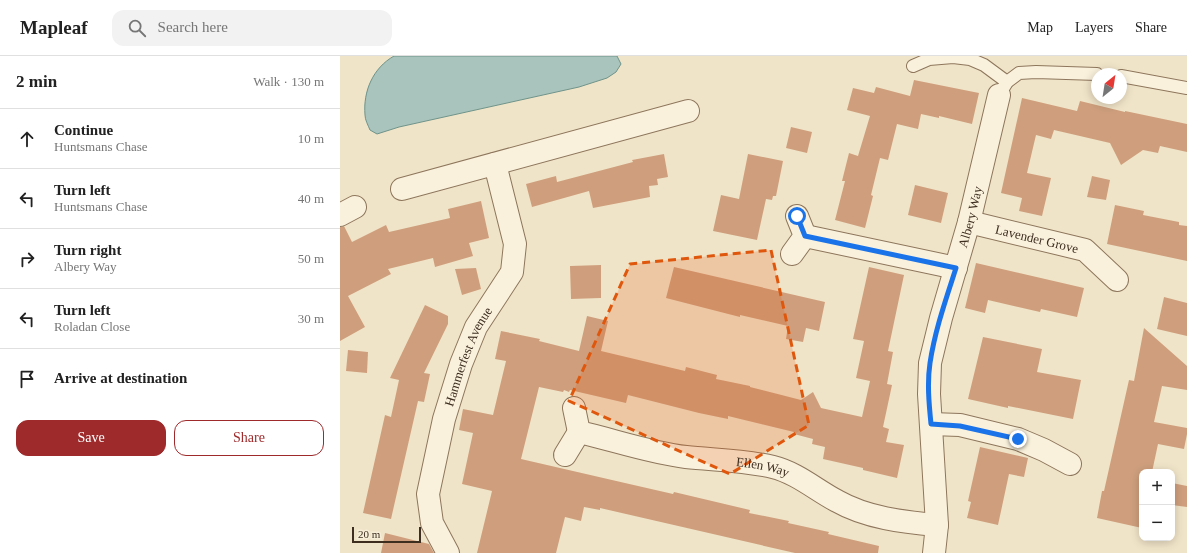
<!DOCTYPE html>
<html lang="en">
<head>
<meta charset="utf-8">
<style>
	:root { --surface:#fff; --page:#f2f2f2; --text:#222; --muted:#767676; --line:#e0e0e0; --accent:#9e2a2b }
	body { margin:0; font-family:"Times New Roman",serif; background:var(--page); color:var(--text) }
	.controls { position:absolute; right:12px; bottom:12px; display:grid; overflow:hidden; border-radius:8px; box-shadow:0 2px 10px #0003 }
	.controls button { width:36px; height:36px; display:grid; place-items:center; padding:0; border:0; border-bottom:1px solid var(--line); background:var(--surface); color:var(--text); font:20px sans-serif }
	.compass { position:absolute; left:751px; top:12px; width:36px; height:36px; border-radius:50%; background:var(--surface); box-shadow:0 2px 10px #0003; rotate:30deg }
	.scale { position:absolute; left:12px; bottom:10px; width:69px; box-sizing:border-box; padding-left:4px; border:2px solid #3d2e20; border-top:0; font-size:11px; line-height:14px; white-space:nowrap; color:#3d2e20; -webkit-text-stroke:3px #f7eed8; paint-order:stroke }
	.stop { position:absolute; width:12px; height:12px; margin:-9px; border:3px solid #1a73e8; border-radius:50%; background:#fff }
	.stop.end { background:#1a73e8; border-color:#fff; box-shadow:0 1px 4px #0008 }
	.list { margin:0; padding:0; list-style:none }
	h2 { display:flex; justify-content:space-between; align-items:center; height:52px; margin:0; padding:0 16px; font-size:17px }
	h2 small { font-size:13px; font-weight:400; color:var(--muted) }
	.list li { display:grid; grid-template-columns:26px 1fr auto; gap:12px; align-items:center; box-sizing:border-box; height:60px; padding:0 16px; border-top:1px solid var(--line) }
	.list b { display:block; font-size:15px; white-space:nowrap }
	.list p { margin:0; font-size:13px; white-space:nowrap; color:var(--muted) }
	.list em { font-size:13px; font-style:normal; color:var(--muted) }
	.actions { display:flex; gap:8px; padding:12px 16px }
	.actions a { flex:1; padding:9px 0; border:1px solid var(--accent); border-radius:12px; text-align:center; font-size:14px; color:var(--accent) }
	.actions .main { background:var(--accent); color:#fff }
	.icon { flex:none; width:22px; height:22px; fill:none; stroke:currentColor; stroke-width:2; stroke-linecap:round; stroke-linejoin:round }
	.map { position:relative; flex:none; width:847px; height:497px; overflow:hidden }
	header { display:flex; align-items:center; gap:24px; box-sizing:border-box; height:56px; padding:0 20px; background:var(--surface); border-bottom:1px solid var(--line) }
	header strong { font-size:19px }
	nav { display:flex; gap:22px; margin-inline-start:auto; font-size:14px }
	.search { width:280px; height:36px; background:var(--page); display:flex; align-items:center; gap:10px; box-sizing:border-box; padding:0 14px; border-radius:12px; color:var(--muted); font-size:15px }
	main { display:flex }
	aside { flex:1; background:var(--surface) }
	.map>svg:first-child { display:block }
	.water { fill:#a9c4bc; stroke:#6f938a }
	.building { fill:#cf9f7d }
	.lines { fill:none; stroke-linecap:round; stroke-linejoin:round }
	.lane-casing { stroke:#8d765c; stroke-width:14 }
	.street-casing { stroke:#8d765c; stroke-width:24 }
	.lane { stroke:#faf1dc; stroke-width:12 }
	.street { stroke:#faf1dc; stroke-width:22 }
	.route { stroke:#1a73e8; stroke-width:5 }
	.marked { fill:#df570d; fill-opacity:0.2; stroke:#df570d; stroke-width:3; stroke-dasharray:8 5; stroke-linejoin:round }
	.labels { text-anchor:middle; stroke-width:3; stroke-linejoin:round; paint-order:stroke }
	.street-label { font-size:13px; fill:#3d2e20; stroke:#f7eed8 }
</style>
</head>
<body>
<header>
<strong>Mapleaf</strong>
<div class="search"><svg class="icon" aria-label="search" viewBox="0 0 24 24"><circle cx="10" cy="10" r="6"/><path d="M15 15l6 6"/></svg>Search here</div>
<nav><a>Map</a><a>Layers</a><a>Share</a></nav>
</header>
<main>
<aside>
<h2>2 min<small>Walk · 130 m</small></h2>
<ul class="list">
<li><svg class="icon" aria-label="ahead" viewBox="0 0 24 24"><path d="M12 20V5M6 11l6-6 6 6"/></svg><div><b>Continue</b><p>Huntsmans Chase</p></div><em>10 m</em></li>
<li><svg class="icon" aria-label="left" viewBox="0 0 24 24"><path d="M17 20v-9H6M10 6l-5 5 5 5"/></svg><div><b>Turn left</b><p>Huntsmans Chase</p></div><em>40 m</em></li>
<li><svg class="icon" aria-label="right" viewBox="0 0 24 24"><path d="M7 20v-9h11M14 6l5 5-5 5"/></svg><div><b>Turn right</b><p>Albery Way</p></div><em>50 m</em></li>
<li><svg class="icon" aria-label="left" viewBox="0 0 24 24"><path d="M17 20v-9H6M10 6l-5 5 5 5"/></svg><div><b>Turn left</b><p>Roladan Close</p></div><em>30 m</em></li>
<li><svg class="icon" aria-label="arrive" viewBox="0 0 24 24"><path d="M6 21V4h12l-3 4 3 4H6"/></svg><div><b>Arrive at destination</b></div></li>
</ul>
<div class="actions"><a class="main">Save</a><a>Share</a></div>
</aside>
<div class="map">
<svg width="847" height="497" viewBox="0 0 847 497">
	<rect width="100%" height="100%" fill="#f0e4c8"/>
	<path class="water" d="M 54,0 L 277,0 L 281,8 L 276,16 L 267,22 L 239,31 L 59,71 L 37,78 L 30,74 C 28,69 25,64 25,59 C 23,35 33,12 54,0 Z"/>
	<g class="building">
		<path d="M 574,24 L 639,37 L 632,68 L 599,60 L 599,62 L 581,58 L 578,73 L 557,68 L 548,104 L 540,102 L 531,139 L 533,140 L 525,172 L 495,164 L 505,125 L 502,125 L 509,97 L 518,100 L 530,60 L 507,54 L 513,32 L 534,37 L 536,31 L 570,40 Z"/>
		<path d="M 682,42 L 737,55 L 740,45 L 785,56 L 785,55 L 847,68 L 847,96 L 820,90 L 818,97 L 803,94 L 781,109 L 770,87 L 714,74 L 711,83 L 696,79 L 687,117 L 711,122 L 702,160 L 679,155 L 682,142 L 661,137 Z"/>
		<path d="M 451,71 L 472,76 L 467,97 L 446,92 Z"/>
		<path d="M 324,98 L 328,121 L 317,123 L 318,129 L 309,130 L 310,141 L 253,152 L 249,135 L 192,151 L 186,128 L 216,120 L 217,126 L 293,106 L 292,104 Z"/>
		<path d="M 408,98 L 443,105 L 436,140 L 433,140 L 432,144 L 426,143 L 417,184 L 373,175 L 381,139 L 399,143 Z"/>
		<path d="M 752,120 L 770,124 L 766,144 L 747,141 Z"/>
		<path d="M 575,129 L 608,137 L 601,167 L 568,159 Z"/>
		<path d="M 141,145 L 149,182 L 129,187 L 133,200 L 95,211 L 93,202 L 48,213 L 51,218 L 8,240 L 25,271 L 0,285 L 0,171 L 4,170 L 12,186 L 46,169 L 49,176 L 110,162 L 108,153 Z"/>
		<path d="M 775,149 L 804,155 L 803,159 L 839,166 L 839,169 L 847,170 L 847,205 L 767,188 Z"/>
		<path d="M 636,207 L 744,232 L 737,261 L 701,253 L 700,256 L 648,244 L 645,257 L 625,252 Z"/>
		<path d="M 261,209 L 261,242 L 231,243 L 230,210 Z"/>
		<path d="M 334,211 L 485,246 L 479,275 L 466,272 L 463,286 L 446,283 L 448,270 L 400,259 L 400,261 L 326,242 Z"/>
		<path d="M 529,211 L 564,219 L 548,295 L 553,296 L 547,328 L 552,329 L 543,371 L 549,373 L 546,386 L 564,389 L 557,422 L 523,414 L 523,412 L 483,403 L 485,391 L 472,388 L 473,383 L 454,378 L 454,376 L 388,360 L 388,363 L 359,357 L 288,339 L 286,347 L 230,334 L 229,336 L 224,334 L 223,336 L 199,331 L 181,403 L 285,427 L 333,438 L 334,436 L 410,454 L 409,457 L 449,465 L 448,467 L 489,476 L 488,478 L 539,490 L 538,497 L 455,497 L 260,452 L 260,454 L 244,451 L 241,465 L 225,461 L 216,497 L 137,497 L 152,435 L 122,428 L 133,377 L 119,374 L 123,353 L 153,359 L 166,305 L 155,303 L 161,275 L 200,283 L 199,285 L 239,295 L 247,260 L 268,265 L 261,295 L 345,315 L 346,311 L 377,319 L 376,323 L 410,330 L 410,331 L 461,344 L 473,336 L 481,352 L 522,361 L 530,325 L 516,322 L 524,285 L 513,283 Z"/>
		<path d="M 136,212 L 141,233 L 122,239 L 115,213 Z"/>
		<path d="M 824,241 L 847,247 L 847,280 L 817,273 Z"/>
		<path d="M 85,249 L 108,260 L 108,268 L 84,317 L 90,318 L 84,346 L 78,345 L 51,463 L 23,457 L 45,359 L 51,361 L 59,324 L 50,322 Z"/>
		<path d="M 804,272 L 847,310 L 847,334 L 822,330 L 814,366 L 847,372 L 847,378 L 844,393 L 818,388 L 812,416 L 802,416 L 802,472 L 757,462 L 762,435 L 764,435 L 789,324 L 794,325 Z"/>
		<path d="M 643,281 L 702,293 L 697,316 L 741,324 L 733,363 L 668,350 L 668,352 L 628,343 Z"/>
		<path d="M 8,294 L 28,296 L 27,317 L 6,315 Z"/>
		<path d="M 640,391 L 688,402 L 684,421 L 669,418 L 658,469 L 627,462 L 631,446 L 628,445 Z"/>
		<path d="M 832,427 L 847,430 L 847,451 L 832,449 Z"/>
		<path d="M 45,477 L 89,488 L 94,497 L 41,497 Z"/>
	</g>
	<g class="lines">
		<defs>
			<g id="lane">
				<path d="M 573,10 L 589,3 L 613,1 L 630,3 L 644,9 L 667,26"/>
				<path d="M 781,20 L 847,32"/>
				<path d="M 659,39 L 667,26 L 679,17 L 696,16 L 757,18"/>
			</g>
			<g id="street">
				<path d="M 62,133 L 348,55"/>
				<path d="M 0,159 L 15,151"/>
				<path id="s1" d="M 629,166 L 745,194 L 777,224"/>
				<path d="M 465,180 L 616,212"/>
				<path d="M 452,198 L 465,180 L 457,160"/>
				<path id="s2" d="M 234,352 L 239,376 C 274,384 311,397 346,401 C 375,404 404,404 433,411 C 457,417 476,434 497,445 C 527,462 563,466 597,469"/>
				<path d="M 591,368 L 620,369 L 678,383 L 704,394 L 730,408"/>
				<path d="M 225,399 L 239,376"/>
				<path id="s3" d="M 108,497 L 92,467 L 88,438 L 104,363 L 121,308 L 136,271 L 172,216 L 175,188 L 155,108"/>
				<path id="s4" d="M 594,497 L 597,469 L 589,338 L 590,307 L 601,262 L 629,166 L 659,39"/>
			</g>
		</defs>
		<use href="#lane" class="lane-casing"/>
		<use href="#street" class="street-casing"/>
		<use href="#lane" class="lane"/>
		<use href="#street" class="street"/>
	</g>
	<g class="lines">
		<path class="route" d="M 457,160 L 465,180 L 616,212 C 606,243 595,274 590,307 C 587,327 589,348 591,368 L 620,370 L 678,383"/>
	</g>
	<path class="marked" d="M 431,194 L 469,369 L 390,418 L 229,345 L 290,208 Z"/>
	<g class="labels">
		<g class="street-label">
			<text dy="5" stroke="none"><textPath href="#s4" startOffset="342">Albery Way</textPath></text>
			<text dy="5" stroke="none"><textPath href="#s1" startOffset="70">Lavender Grove</textPath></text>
			<text dy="5" stroke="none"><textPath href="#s3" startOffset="207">Hammerfest Avenue</textPath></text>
			<text dy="5" stroke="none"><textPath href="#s2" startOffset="212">Ellen Way</textPath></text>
		</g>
	</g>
</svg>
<div class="controls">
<button>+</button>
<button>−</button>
</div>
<svg class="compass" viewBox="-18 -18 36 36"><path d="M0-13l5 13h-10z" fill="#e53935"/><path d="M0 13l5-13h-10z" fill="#767676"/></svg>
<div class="scale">20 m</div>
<div class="stop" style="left:457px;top:160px"></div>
<div class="stop end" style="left:678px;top:383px"></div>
</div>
</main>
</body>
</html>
